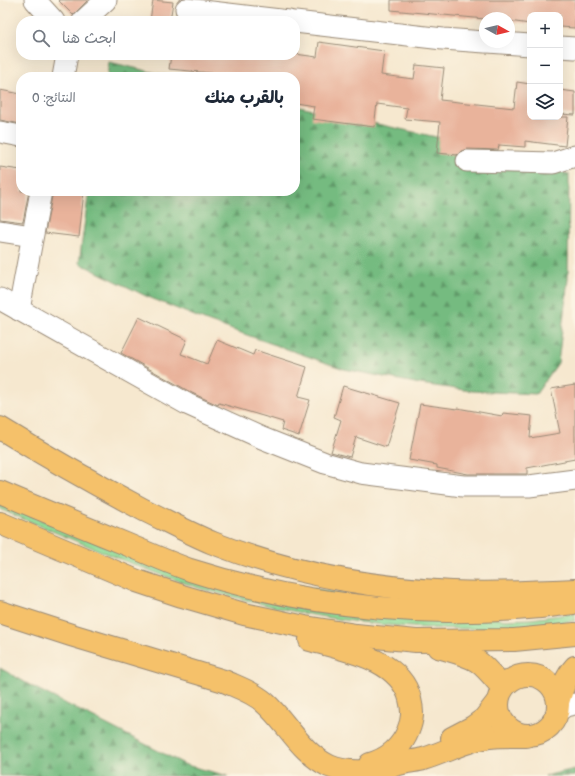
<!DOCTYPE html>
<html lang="ar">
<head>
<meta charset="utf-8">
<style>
	:root { --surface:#fff; --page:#f2f2f3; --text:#1f2937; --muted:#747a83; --line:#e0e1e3 }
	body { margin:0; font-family:"Balsamiq Sans","Playpen Sans Arabic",sans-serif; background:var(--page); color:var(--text); direction:rtl }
	.controls { position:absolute; right:12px; top:12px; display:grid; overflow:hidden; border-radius:8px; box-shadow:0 4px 16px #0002 }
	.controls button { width:36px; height:36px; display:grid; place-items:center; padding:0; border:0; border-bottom:1px solid var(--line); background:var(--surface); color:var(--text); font:20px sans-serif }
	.compass { position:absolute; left:479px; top:12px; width:36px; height:36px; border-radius:50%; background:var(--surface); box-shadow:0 4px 16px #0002; rotate:98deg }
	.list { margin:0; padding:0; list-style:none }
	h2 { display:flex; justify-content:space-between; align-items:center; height:52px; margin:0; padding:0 16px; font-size:17px }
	h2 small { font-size:13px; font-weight:400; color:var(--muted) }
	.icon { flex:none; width:22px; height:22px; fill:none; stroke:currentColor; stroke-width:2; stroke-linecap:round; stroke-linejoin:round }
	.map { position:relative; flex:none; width:575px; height:776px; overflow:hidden; direction:ltr }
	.search { position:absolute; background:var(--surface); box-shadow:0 4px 16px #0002; left:16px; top:16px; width:284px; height:44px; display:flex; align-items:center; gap:10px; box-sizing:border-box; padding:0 14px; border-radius:16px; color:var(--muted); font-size:15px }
	.panel { position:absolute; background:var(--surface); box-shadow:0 4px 16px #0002; left:16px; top:72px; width:284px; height:124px; border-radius:16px; direction:rtl }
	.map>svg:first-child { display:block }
	.green { fill:#90db97; stroke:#66825a }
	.forest { fill:url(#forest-firs); stroke:#58724f }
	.building { fill:#e9b39b }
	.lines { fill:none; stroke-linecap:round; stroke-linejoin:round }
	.minor-casing { stroke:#988976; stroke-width:23 }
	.highway-casing { stroke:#988976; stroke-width:24 }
	.minor { stroke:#fff; stroke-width:21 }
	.highway { stroke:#f5c16b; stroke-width:22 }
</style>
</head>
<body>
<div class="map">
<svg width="575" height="776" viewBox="0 0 575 776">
	<defs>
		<pattern id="forest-firs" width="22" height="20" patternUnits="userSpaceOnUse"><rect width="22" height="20" fill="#74bb80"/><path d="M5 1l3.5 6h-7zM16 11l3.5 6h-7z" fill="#609868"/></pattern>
	</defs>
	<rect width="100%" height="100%" fill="#fcf5e5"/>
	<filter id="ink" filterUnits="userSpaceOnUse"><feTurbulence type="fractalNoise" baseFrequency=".025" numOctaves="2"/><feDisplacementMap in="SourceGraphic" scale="8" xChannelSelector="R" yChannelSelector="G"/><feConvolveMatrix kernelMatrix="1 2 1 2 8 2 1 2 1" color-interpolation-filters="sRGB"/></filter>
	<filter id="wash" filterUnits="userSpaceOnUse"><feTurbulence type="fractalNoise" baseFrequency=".012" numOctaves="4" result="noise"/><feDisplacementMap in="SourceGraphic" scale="16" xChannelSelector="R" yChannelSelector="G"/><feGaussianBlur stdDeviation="0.9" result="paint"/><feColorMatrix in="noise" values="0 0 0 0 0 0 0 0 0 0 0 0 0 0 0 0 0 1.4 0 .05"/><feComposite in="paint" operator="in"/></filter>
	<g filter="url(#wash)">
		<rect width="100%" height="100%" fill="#f6e8cf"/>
		<path class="green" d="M 0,503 L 144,561 L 505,620 L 533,619 L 575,613 L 575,621 C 560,622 545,625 530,626 C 436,634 337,624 246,600 C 231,596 216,593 202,589 C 133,566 67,537 0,509 Z"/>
		<g class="forest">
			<path d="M 109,62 L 173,77 L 107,77 Z"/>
			<path d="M 295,106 L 450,140 L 569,174 L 568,279 L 558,363 L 536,394 L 472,391 L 420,384 L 344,369 L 207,321 L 146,296 L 79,263 L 89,191 L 295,191 Z"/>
			<path d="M 0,668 L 35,688 L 186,765 L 228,776 L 0,776 Z"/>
			<path d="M 575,769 L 575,776 L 545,776 Z"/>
		</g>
		<g id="blocks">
			<g class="building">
				<path d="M 58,0 L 88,0 L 73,15 Z"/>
				<path d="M 153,0 L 173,2 L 170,21 L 150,21 Z"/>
				<path d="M 391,0 L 575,0 L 575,28 L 560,27 L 560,15 L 530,15 L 530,24 L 509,21 L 509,18 L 485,18 L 485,19 L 391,10 Z"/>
				<path d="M 319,42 L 384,51 L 381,75 L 414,79 L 416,65 L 444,68 L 440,100 L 514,108 L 517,82 L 530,84 L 530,117 L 568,117 L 565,146 L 525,141 L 525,147 L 499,145 L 498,150 L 467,149 L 461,151 L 457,155 L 437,153 L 440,122 L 405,119 L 407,108 L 377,104 L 374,127 L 312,119 L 314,106 L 295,103 L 295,77 L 220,77 L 221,74 L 169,69 L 171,55 L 295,54 L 317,57 Z"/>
				<path d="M 0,90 L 21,94 L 21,124 L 0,120 Z"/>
				<path d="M 560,90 L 575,92 L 575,115 L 560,114 Z"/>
				<path d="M 0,167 L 21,170 L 21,191 L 29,191 L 23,222 L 0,219 Z"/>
				<path d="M 53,191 L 84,191 L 79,237 L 45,233 Z"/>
				<path d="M 139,317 L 187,340 L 181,354 L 207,364 L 217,340 L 253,355 L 255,350 L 307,367 L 298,397 L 310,400 L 299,436 L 281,430 L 283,422 L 219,403 L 218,405 L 192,393 L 121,353 Z"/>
				<path d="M 575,385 L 575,459 L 527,468 L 527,474 L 468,474 L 437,468 L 437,465 L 409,460 L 420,404 L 457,409 L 457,408 L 502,416 L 503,413 L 532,416 L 530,438 L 560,433 L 551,389 Z"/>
				<path d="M 343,386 L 400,403 L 386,447 L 356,437 L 350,457 L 331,452 L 341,420 L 334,417 Z"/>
			</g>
		</g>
	</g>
	<g filter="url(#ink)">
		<use href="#blocks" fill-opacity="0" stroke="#988976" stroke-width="1"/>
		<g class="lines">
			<defs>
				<g id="minor">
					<path d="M 35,0 L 54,21"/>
					<path d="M 186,9 L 289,21"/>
					<path d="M 83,21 L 106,0"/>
					<path d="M 295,22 L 443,39 L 485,42"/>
					<path d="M 488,42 L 530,45"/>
					<path d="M 560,47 L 575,48"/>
					<path d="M 63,77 L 67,55"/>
					<path d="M 0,132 L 21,136"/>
					<path d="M 467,161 L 553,163 L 575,156"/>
					<path d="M 0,231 L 32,236"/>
					<path d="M 0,299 L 187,404 L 262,438 L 325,463 L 361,473 L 463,486 L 529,486 L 575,480"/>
					<path d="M 19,310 L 41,191"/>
					<path d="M 557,712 L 565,706 L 575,704"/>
				</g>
				<g id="highway">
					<path d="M 0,428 C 47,457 95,484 144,510 C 167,521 189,533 213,543 C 289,573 371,588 452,592 C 493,594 534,592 575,590"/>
					<path d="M 0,492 C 42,510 84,527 126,544 C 147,553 168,562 190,570 C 312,609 447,621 573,603"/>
					<path d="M 0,523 L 137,581 L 182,596 L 244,614 L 305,627 L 356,635 L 416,641 L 514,640 L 575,634"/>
					<path d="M 0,612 L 71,635 L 224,681 C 237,687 253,692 264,702 C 287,722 300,752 329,766 C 353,776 378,770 403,763 C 409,761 417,761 423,759 C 440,754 455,746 472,741 C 489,735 508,736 526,736"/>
					<path d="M 310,640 C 344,650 400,658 410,699 C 413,711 413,719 408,731 C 401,748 387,759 370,764"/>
					<path d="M 438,647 C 451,651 465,654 477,661 C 487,668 495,679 503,688"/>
					<circle cx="528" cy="705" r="30"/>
					<path d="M 558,702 C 562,689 566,677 575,667"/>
					<path d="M 452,738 L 473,727 L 484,719 L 498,701"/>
				</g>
			</defs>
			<use href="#minor" class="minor-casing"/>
			<use href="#highway" class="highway-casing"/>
			<use href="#minor" class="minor"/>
			<use href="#highway" class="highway"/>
		</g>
	</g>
</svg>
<div class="controls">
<button>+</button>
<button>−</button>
<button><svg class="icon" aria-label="layers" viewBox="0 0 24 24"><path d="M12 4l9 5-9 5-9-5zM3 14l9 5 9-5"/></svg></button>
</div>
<svg class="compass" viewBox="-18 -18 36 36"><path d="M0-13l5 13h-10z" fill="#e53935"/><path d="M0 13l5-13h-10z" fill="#747a83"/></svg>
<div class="search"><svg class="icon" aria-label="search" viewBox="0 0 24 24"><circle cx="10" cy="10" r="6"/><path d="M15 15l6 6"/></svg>ابحث هنا</div>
<section class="panel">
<h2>بالقرب منك<small>النتائج: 0</small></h2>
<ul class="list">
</ul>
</section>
</div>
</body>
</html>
